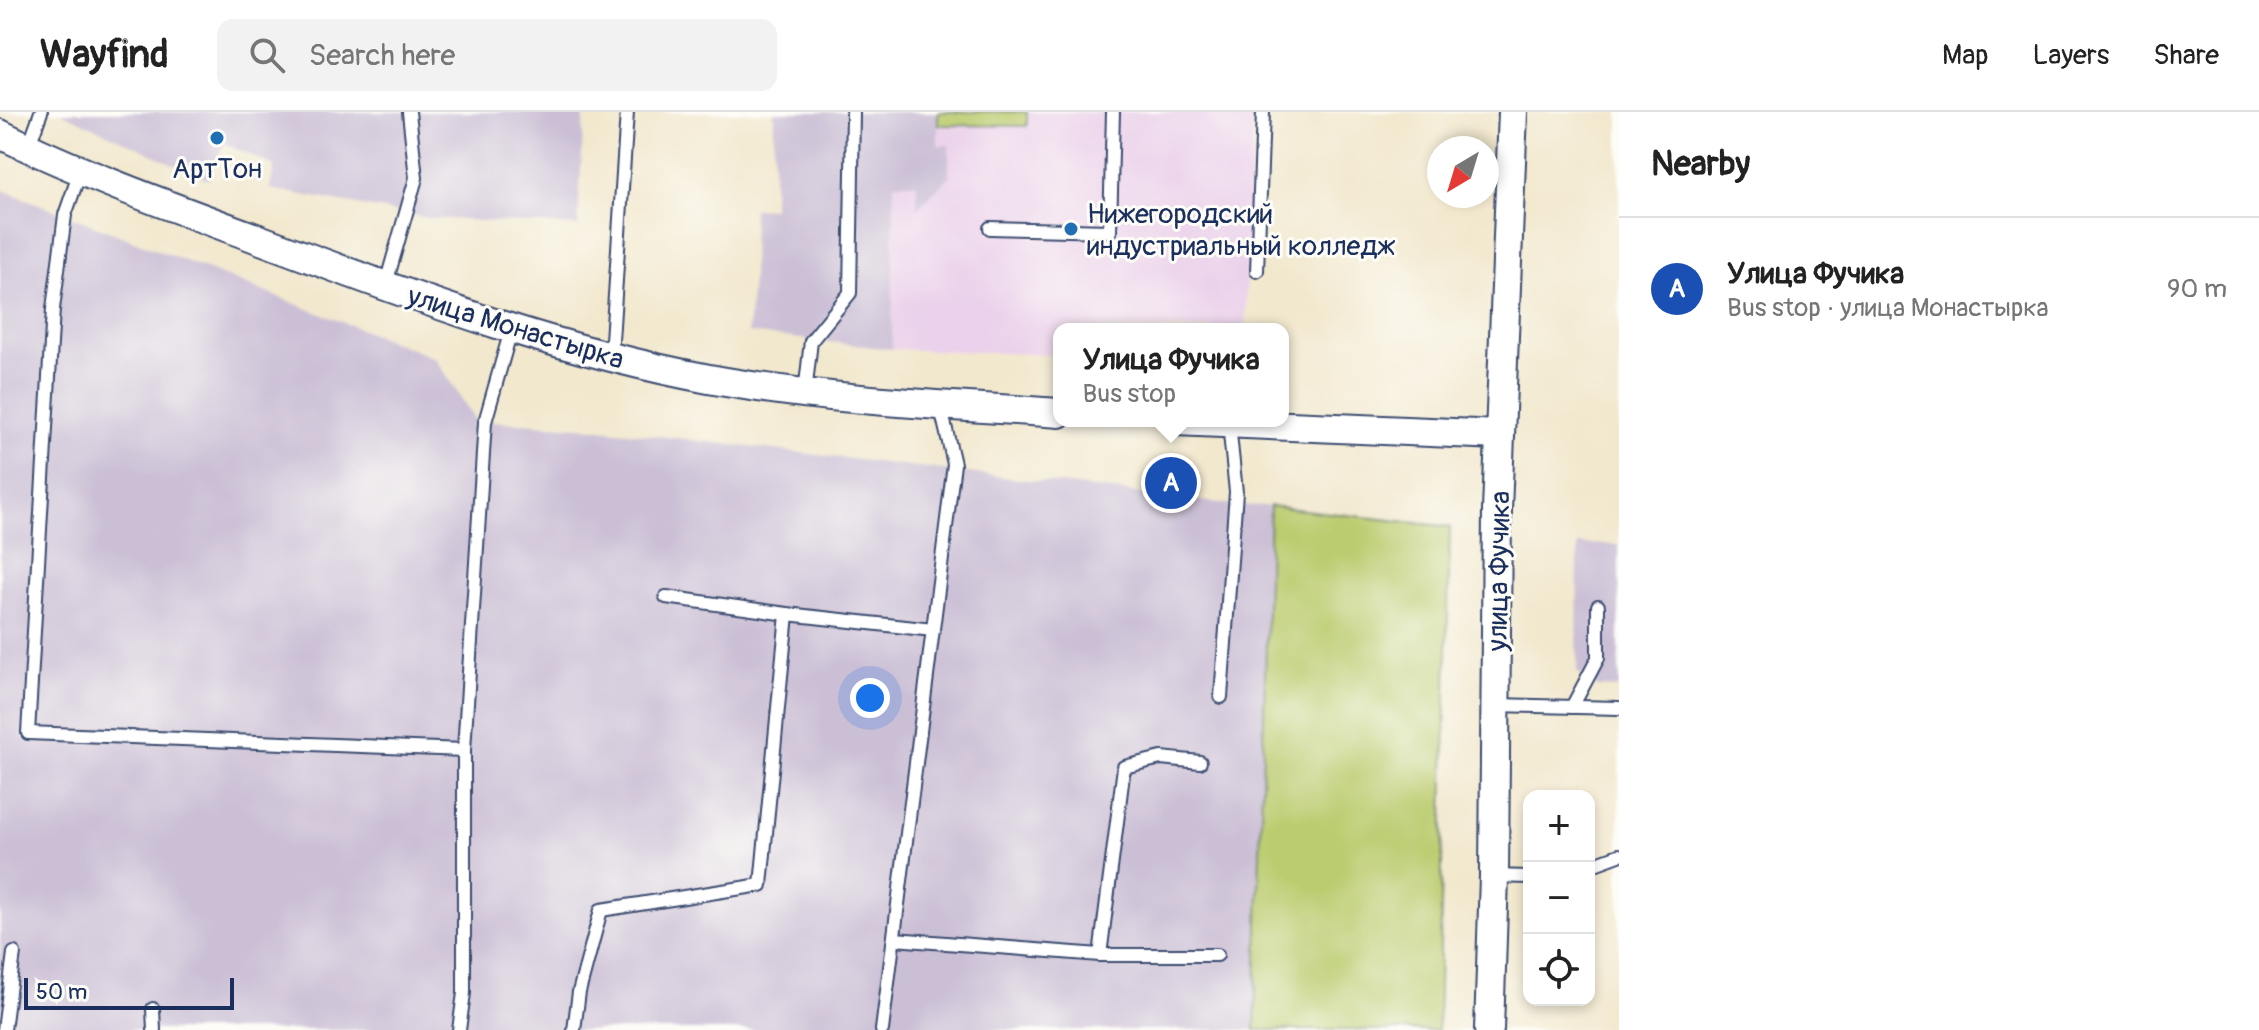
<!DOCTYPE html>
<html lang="en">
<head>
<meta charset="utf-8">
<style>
	:root { --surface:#fff; --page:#f2f2f2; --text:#222; --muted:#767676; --line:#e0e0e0; --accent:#111827 }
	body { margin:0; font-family:Pangolin,sans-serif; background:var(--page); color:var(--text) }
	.controls { position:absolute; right:24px; bottom:24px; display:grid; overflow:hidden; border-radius:16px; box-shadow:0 4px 12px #0003 }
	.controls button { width:72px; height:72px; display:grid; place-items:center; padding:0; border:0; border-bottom:2px solid var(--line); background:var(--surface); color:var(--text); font:40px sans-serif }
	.compass { position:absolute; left:1427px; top:24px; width:72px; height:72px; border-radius:50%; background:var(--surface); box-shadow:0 4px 12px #0003; rotate:218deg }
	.scale { position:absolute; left:24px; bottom:20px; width:210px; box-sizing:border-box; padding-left:8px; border:4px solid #1b2f5e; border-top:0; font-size:22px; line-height:28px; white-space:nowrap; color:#1b2f5e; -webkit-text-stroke:6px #fdfcf7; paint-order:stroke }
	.you { position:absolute; left:870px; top:586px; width:28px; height:28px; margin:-20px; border:6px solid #fff; border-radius:50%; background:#1a73e8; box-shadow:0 0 0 12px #1a73e833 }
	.badge { display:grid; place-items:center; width:52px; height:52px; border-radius:50%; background:var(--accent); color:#fff; font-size:26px; font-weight:700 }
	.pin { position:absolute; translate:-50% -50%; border:4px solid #fff; box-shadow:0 2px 8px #0006 }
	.popup { position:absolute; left:1053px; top:211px; width:236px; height:104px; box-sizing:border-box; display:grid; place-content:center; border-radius:16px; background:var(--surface); filter:drop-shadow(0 2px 6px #0005); font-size:26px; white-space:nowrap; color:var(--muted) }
	.popup b { font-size:30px; color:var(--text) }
	.popup::after { content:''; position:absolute; left:50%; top:100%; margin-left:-16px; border:16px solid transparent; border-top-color:var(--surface) }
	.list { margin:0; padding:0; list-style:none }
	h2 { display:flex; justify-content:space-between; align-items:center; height:104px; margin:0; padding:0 32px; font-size:34px }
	h2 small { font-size:26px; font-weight:400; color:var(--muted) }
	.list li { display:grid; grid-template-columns:52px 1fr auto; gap:24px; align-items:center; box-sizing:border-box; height:144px; padding:0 32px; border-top:2px solid var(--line) }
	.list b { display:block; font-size:30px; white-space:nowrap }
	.list p { margin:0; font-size:26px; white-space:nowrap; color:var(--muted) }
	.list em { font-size:26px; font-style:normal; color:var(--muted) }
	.icon { flex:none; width:44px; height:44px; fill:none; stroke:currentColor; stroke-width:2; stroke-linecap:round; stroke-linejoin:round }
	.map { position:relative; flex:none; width:1619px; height:918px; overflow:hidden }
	header { display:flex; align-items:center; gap:48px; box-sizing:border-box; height:112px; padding:0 40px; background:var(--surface); border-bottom:2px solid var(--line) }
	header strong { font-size:38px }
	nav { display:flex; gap:44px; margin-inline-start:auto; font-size:28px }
	.search { width:560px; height:72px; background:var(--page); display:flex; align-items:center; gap:20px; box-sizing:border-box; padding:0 28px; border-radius:16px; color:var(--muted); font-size:30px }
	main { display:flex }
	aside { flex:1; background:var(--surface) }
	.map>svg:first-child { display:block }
	.built { fill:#ebd1eb }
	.industrial { fill:#cbbfd5 }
	.green { fill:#bbcc6f; stroke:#6b7e66; stroke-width:2 }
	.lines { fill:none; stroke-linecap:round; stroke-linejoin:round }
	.service-casing { stroke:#3b4b6f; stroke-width:16 }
	.tertiary-casing { stroke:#3b4b6f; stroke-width:32 }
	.service { stroke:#fff; stroke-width:12 }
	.tertiary { stroke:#fff; stroke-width:28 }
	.poi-dot { fill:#1f6fb2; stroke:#fdfcf7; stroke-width:3 }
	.labels { text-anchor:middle; stroke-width:6; stroke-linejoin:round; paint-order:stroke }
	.poi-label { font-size:28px; fill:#1b2f5e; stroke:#fdfcf7 }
	.street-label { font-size:28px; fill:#1b2f5e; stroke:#fdfcf7 }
</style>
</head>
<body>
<header>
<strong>Wayfind</strong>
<div class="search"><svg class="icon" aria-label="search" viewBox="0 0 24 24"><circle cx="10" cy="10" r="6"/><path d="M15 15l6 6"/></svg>Search here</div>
<nav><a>Map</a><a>Layers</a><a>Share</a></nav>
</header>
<main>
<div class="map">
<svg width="1619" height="918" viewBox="0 0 1619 918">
	<rect width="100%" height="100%" fill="#fdfcf7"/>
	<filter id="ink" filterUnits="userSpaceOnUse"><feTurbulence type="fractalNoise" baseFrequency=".0125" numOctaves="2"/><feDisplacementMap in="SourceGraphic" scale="16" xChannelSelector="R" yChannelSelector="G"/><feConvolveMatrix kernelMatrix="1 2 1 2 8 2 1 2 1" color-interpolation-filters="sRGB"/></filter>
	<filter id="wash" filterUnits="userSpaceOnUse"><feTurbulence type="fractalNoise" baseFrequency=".006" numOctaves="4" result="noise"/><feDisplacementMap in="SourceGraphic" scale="32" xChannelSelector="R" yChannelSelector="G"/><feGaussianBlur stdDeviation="1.8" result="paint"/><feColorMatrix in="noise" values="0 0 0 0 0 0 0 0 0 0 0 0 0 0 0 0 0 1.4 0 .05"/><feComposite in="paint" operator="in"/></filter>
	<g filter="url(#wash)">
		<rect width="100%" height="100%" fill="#f2e8ce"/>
		<path class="built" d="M 938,0 L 1253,0 L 1245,217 L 1059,217 L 1059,243 L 892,237 L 894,70 L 917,71 L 917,95 L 949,34 L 938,33 Z"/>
		<g class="industrial">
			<path d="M 61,0 L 584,0 L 578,114 L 428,106 L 270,77 L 274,54 L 224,31 L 208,68 Z"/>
			<path d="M 774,0 L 938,0 L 938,33 L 949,33 L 949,65 L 917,96 L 917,71 L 894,71 L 892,237 L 748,221 L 752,168 L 753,97 L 773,96 Z"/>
			<path d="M 0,77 L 435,246 L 475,308 L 593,316 L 1235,393 L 1270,394 L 1255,918 L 0,918 Z"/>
			<path d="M 1578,432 L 1619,433 L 1619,576 L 1597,575 L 1577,560 Z"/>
		</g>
		<g class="green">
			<path d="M 938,0 L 1027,0 L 1027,14 L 938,13 Z"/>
			<path d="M 1270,394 L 1450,415 L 1438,918 L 1255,918 Z"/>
		</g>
	</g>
	<g filter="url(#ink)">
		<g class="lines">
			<defs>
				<g id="service">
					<path d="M 28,36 L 41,0"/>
					<path d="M 80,60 L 65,103 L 53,197 L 28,621 L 464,638"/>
					<path d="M 990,116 L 1110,119 L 1113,0"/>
					<path d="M 1257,159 L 1263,0"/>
					<path d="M 385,175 L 416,66 L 409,0"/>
					<path d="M 611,244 L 627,0"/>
					<path d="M 805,281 L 811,229 L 850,181 L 853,0"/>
					<path d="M 666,485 L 787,502"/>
					<path d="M 1221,585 L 1236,380 L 1229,312"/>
					<path d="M 1496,593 L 1619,596"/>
					<path d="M 1572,595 L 1598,546 L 1598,494"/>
					<path d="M 1589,754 L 1619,743"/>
					<path d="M 1494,764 L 1529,765"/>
					<path d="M 894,827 L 1100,843 L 1217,843"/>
					<path d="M 1100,843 L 1124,655 L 1161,646 L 1200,650"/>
					<path d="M 153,897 L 154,918"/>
					<path d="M 4,918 L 14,841"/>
					<path d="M 459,918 L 464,881 L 464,638 L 485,310 L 511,218"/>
					<path d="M 574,918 L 579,880 L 601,798 L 761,773 L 787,502 L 933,518"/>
					<path d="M 882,918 L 954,352 L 940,292"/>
				</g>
				<g id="tertiary">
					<path d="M 0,22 C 85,64 175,96 264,129 C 410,184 556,238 709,267 C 824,288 942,293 1059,301"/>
					<path d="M 1175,309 L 1500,323"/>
					<path d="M 1489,918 L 1494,764 L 1497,398 L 1513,0"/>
				</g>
			</defs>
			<use href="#service" class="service-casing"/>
			<use href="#tertiary" class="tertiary-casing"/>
			<use href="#service" class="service"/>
			<use href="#tertiary" class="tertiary"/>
		</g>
	</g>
	<g class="poi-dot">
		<circle cx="217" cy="26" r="8"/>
		<circle cx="1071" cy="117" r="8"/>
	</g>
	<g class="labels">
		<g class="poi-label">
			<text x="217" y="66">АртТон</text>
			<text x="1087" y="111" text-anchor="start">Нижегородский<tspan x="1087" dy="32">индустриальный колледж</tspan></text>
		</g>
		<g class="street-label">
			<text transform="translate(516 215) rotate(17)" y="10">улица Монастырка</text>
			<text transform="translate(1498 459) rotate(-89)" y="10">улица Фучика</text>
		</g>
	</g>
</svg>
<div class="controls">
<button>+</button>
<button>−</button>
<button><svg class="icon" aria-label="locate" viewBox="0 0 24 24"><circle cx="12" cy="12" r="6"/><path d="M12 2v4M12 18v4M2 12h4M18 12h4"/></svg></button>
</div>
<svg class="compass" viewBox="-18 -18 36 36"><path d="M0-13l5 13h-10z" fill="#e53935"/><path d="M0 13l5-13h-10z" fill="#767676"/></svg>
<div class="scale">50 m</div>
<div class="you"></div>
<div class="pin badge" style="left:1171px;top:371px;background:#1a4fb4">A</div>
<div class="popup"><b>Улица Фучика</b>Bus stop</div>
</div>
<aside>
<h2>Nearby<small></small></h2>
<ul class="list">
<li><span class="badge" style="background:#1a4fb4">A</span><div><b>Улица Фучика</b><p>Bus stop · улица Монастырка</p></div><em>90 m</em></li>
</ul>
</aside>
</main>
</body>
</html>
